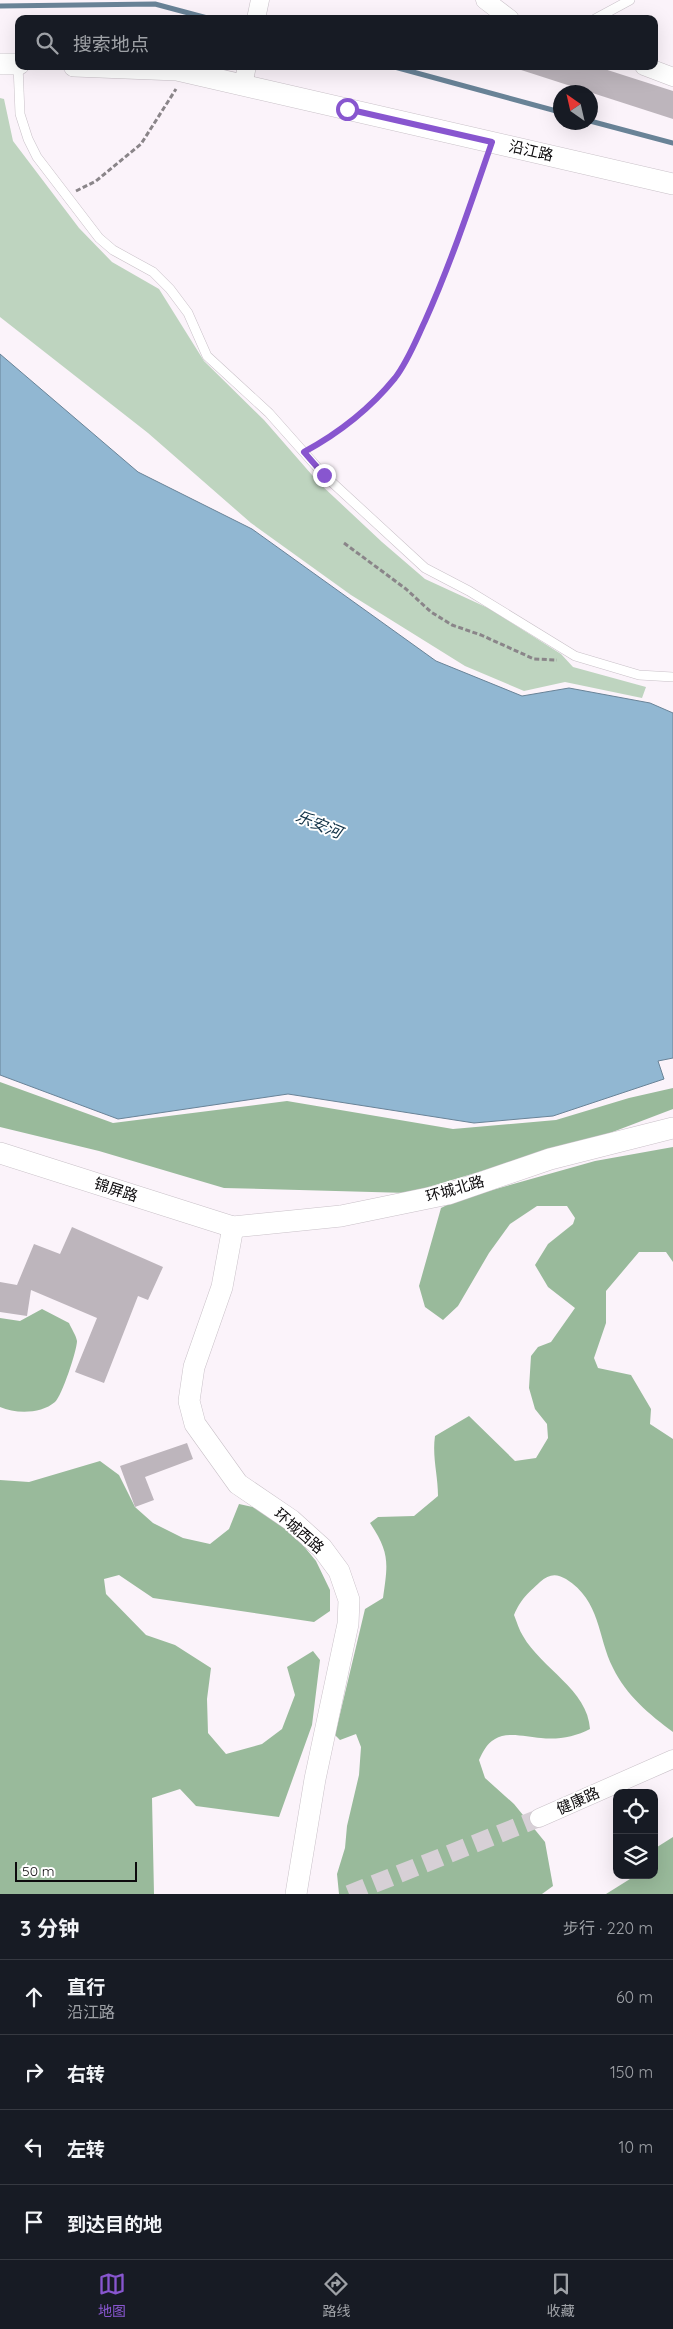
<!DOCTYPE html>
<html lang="zh">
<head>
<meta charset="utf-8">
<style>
	:root { --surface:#171b24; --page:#242831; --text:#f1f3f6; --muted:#9ea1a6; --line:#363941; --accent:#8856cf }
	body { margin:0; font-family:Quicksand,"Noto Sans SC",sans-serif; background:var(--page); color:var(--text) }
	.controls { position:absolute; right:15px; bottom:15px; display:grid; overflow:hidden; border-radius:10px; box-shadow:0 5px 20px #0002 }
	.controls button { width:45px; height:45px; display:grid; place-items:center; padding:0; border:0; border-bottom:1px solid var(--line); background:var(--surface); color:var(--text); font:25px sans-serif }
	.compass { position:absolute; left:553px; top:85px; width:45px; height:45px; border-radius:50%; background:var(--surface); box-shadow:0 5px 20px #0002; rotate:326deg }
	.scale { position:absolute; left:15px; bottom:12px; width:122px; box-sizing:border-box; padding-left:5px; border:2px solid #0d0b0d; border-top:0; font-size:14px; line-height:18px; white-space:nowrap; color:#0d0b0d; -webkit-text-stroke:4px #fff; paint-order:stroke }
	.stop { position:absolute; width:15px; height:15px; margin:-11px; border:4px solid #8856cf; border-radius:50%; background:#fff }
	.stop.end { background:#8856cf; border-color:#fff; box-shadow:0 1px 5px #0008 }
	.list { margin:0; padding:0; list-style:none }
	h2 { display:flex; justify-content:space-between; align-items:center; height:65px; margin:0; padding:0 20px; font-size:21px }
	h2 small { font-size:16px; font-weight:400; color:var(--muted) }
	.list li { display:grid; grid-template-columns:32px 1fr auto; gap:15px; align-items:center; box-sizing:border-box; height:75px; padding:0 20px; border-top:1px solid var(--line) }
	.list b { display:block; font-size:19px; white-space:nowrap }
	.list p { margin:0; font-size:16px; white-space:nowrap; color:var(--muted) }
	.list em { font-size:16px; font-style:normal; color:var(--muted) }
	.icon { flex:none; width:28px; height:28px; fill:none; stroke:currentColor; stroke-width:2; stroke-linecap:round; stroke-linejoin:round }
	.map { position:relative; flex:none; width:673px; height:1894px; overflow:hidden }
	.search { position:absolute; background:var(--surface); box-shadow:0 5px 20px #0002; left:15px; right:15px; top:15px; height:55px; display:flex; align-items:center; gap:12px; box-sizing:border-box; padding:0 18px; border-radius:10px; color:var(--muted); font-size:19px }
	.sheet { height:365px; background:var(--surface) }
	nav { display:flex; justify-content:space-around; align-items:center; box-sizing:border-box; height:70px; border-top:1px solid var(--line); background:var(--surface); font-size:14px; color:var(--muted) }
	nav a { display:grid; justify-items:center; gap:2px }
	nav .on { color:var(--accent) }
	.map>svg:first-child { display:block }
	.green { fill:#bed4bf }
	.forest { fill:#99ba9b }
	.water { fill:#91b7d2; stroke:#698397 }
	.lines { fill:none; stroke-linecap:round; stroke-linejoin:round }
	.stream { stroke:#698397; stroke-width:5 }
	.building { fill:#bdb5bc }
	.minor-tunnel { stroke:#d7d0d6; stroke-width:18; stroke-dasharray:18 9; stroke-linecap:butt }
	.service-casing { stroke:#c9c1c8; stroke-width:10 }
	.minor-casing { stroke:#c9c1c8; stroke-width:19 }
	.tertiary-casing { stroke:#c9c1c8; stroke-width:22 }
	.path { stroke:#8a8589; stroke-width:3; stroke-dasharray:5 2.5; stroke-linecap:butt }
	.service { stroke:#fff; stroke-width:9 }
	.minor { stroke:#fff; stroke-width:18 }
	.tertiary { stroke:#fff; stroke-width:21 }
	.route { stroke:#8856cf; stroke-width:6 }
	.labels { text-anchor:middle; stroke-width:4; stroke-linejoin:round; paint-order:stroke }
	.street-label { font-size:15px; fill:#0d0b0d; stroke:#fff }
	.water-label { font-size:16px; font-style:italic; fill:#0e2e43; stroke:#fff }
</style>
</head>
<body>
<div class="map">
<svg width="673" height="1894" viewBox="0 0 673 1894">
	<rect width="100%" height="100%" fill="#fbf3fa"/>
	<path class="green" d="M 0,98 L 4,99 L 13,141 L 79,228 L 112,262 L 159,289 L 204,361 L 264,420 L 319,483 L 382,542 L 425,579 L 488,608 L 561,654 L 573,667 L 646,687 L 642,698 L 565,682 L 524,691 L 465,666 L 351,595 L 251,523 L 148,433 L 0,317 Z"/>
	<g class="forest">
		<path d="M 0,1082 L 113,1123 L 287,1101 L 453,1129 L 556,1120 L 629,1098 L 673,1088 L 673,1109 L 610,1133 L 408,1193 L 224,1188 L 99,1151 L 0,1127 Z"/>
		<path d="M 673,1147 L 673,1262 L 666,1252 L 639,1252 L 606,1291 L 606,1323 L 594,1358 L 598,1368 L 631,1375 L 651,1409 L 650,1424 L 673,1439 L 673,1732 C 650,1715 626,1695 613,1668 C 597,1636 601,1601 566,1579 C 556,1573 549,1574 540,1582 C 527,1594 521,1599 514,1615 C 517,1622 519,1630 523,1636 C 541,1668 588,1690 590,1729 C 575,1737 557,1740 541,1738 C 527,1737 507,1731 495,1739 C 486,1744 483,1752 479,1760 L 485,1778 L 514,1804 L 545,1842 L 553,1886 L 542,1894 L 339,1894 L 337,1874 L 345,1848 L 347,1826 L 359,1775 L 361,1747 L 356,1734 L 340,1740 L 335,1735 L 365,1609 L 383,1598 C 388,1563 390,1553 370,1523 L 378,1517 L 414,1516 L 438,1496 C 438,1475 432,1457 435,1436 L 469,1416 L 515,1461 L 536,1458 L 548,1438 L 547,1424 L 535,1409 L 529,1388 L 531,1356 L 538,1347 L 551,1342 L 575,1308 L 548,1287 L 535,1265 L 548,1244 L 573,1224 L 575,1218 L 567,1206 L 537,1206 L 510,1224 L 489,1253 L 458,1306 L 443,1320 L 425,1307 L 419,1286 L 441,1208 L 457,1200 L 595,1161 Z"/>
		<path d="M 42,1309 L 69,1323 C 71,1328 76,1335 77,1341 C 77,1350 62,1396 55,1402 C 41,1414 16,1414 0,1407 L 0,1318 L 20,1321 Z"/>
		<path d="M 100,1461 L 119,1475 L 135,1507 L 153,1523 L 183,1538 L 210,1544 L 229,1529 L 239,1504 L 262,1509 L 302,1544 L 316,1561 L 330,1590 L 330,1611 L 314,1622 L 153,1598 L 119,1575 L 104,1579 L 106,1594 L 146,1635 L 175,1645 L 211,1668 L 207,1699 L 208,1733 L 226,1754 L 262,1744 L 282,1729 L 295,1695 L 287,1667 L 313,1651 L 320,1660 L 312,1725 L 279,1817 L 196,1806 L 180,1789 L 152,1798 L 154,1894 L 0,1894 L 0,1480 L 29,1482 Z"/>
		<path d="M 673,1837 L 673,1894 L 606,1894 L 630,1879 L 630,1875 L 654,1875 L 654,1849 Z"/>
	</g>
	<path class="water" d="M 0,354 L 138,472 L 252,529 L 436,661 L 522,696 L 569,688 L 650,703 L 673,713 L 673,1058 L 658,1061 L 664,1079 L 553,1116 L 474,1123 L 288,1094 L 118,1119 L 0,1075 Z"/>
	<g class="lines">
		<g class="stream">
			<path d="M 0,6 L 155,4 L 211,19"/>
			<path d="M 391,66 L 560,112"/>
			<path d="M 590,121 L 673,143"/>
		</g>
	</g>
	<g class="building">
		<path d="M 519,66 L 595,66 L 673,91 L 673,119 L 518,69 Z"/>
		<path d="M 72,1227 L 163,1267 L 148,1300 L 138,1296 L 104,1383 L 75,1372 L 97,1318 L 31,1290 L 27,1316 L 0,1312 L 0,1282 L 17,1285 L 34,1244 L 60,1254 Z"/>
		<path d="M 187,1443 L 193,1459 L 145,1477 L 154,1500 L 135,1507 L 120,1466 Z"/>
	</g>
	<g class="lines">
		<path class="minor-tunnel" d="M 349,1894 L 539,1818"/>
		<defs>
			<g id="service">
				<path d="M 595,19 L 630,0"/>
				<path d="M 18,65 L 20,114 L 28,139 L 37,157 L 99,238 L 113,250 L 153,272 L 170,289 L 188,313 L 207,356 L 269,413 L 324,475 L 425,568 L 469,591 L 575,656 L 639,675 L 673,677"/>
			</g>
			<g id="minor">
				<path d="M 485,0 L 510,19"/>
				<path d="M 256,19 L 260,0"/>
				<path d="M 644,66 L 673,77"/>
				<path d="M 243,85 L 247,66"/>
				<path d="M 539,1818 L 673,1759"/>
			</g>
			<g id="tertiary">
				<path d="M 0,64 L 19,64"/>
				<path d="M 74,66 L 177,70 L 673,184"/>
				<path d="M 0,1153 L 233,1227 L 341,1216 L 448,1194 L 550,1159 L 673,1128"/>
				<path d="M 233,1227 L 222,1287 L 194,1367 L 189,1401 L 195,1424 L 238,1484 L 291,1520 L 322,1548 L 339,1571 L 349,1600 L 348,1624 L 315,1779 L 296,1894"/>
			</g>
		</defs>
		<use href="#service" class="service-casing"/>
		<use href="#minor" class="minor-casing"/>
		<use href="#tertiary" class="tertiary-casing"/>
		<g class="path">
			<path d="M 76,191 L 96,181 L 141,144 L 176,89"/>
			<path d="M 314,447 C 342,431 378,403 396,376 C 409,358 417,338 426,318 C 450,266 468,212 486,158"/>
			<path d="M 344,543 L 406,589 L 431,612 L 452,625 L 481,635 L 534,659 L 557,660"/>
		</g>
		<use href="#service" class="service"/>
		<use href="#minor" class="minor"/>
		<use href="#tertiary" class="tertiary"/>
	</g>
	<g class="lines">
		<path class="route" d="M 324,475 L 304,452 C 339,433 369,410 395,378 C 408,361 416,340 425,321 C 451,263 471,203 492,142 L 347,109"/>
	</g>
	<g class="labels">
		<g class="street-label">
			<text transform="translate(531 151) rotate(13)" y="5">沿江路</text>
			<text transform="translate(455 1189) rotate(-16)" y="5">环城北路</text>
			<text transform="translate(116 1190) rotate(18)" y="5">锦屏路</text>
			<text transform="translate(299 1531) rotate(41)" y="5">环城西路</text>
			<text transform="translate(578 1801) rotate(-24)" y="5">健康路</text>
		</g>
		<g class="water-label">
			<text transform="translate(319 824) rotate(22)" y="6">乐安河</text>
		</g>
	</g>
</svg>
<div class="controls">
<button><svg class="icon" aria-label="locate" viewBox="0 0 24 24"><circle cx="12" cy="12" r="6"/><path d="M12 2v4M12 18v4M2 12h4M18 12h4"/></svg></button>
<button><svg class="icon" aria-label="layers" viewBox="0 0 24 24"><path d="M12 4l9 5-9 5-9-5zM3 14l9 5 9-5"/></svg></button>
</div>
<svg class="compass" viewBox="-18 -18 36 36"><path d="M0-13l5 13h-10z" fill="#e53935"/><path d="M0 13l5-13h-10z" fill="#9ea1a6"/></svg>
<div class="scale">50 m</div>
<div class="stop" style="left:347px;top:109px"></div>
<div class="stop end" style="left:324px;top:475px"></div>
<div class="search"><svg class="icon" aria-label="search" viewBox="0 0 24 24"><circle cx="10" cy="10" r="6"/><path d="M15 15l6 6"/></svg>搜索地点</div>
</div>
<section class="sheet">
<h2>3 分钟<small>步行 · 220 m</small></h2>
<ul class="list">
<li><svg class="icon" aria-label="ahead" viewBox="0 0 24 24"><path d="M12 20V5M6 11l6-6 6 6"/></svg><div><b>直行</b><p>沿江路</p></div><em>60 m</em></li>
<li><svg class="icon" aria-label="right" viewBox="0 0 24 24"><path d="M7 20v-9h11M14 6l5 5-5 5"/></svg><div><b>右转</b></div><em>150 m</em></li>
<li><svg class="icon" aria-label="left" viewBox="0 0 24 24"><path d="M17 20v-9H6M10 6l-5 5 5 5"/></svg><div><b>左转</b></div><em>10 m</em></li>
<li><svg class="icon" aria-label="arrive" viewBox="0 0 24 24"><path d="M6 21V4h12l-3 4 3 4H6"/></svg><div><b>到达目的地</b></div></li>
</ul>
</section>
<nav>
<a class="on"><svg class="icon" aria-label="map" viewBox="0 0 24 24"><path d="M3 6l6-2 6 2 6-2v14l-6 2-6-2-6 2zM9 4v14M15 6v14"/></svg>地图</a>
<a><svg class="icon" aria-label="directions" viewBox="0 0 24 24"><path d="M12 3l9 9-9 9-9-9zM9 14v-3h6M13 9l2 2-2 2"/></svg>路线</a>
<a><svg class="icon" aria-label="saved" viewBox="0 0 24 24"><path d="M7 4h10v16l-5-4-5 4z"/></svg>收藏</a>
</nav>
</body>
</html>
